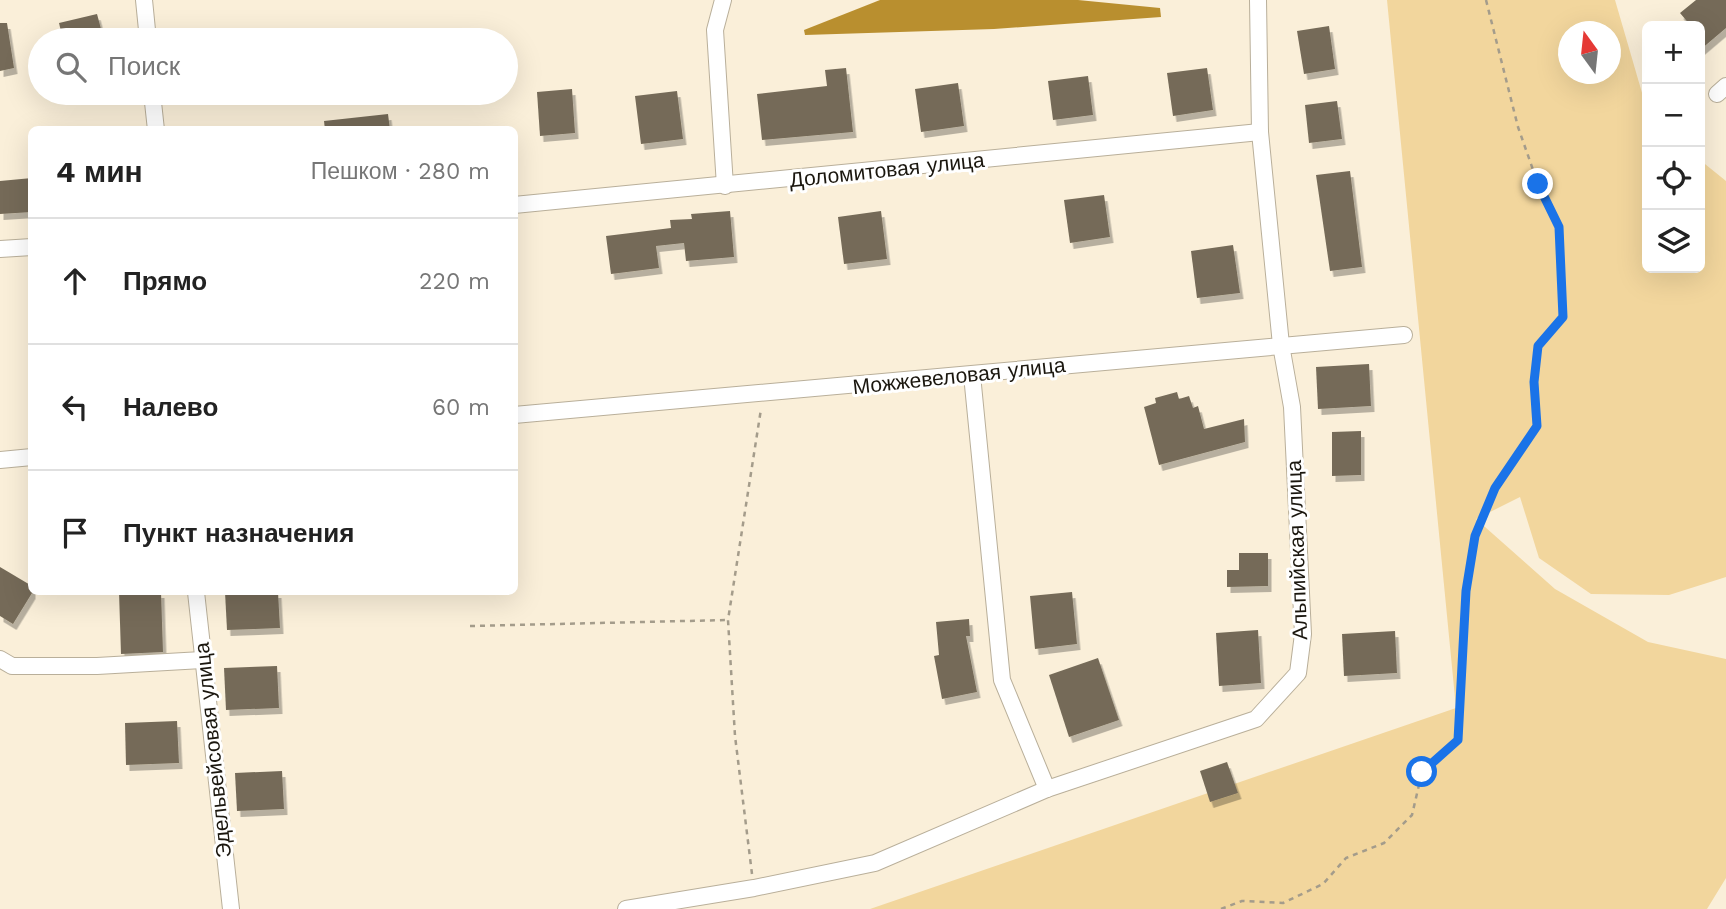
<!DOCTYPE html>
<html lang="ru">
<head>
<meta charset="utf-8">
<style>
	:root { --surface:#fff; --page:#f2f2f2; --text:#222; --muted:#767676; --line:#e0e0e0 }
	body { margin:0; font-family:"Work Sans",sans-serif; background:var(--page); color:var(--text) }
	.controls { position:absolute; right:21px; top:21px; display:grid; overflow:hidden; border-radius:10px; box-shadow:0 7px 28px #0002 }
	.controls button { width:63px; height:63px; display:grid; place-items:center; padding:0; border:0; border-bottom:2px solid var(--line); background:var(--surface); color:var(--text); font:35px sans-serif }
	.compass { position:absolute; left:1558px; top:21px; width:63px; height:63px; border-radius:50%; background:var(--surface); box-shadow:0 7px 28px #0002; rotate:345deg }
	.stop { position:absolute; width:21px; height:21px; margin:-16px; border:5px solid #1a73e8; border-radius:50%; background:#fff }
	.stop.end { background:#1a73e8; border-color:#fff; box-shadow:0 2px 7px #0008 }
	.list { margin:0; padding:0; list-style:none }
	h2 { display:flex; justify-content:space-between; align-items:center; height:91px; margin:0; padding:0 28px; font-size:30px }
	h2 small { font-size:23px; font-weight:400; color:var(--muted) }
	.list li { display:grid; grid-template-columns:46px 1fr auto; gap:21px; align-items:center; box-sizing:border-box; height:126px; padding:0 28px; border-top:2px solid var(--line) }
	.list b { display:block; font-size:26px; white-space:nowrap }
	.list em { font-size:23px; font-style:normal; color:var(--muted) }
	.icon { flex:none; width:38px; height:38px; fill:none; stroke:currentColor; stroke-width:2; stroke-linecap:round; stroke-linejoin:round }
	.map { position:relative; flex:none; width:1726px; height:909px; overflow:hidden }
	.search { position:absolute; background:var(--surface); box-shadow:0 7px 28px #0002; left:28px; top:28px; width:490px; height:77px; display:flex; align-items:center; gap:18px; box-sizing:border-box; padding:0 24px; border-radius:38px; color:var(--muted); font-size:26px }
	.panel { position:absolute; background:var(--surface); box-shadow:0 7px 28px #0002; left:28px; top:126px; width:490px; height:469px; border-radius:10px }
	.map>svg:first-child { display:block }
	.green { fill:#f2d69d; fill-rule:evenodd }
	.water { fill:#b98f2f }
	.building { fill:#756b58; filter:url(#shadow) }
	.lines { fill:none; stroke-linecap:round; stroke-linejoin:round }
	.minor-casing { stroke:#b9af9a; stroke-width:18 }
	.path { stroke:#a49c8b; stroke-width:2.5; stroke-dasharray:5 5; stroke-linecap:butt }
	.minor { stroke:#fff; stroke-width:16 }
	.route { stroke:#1a73e8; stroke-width:9 }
	.labels { text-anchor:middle; stroke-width:6; stroke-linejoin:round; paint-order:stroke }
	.street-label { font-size:21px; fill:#1a160e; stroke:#fff }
</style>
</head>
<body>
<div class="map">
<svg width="1726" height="909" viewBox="0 0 1726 909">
	<defs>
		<filter id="shadow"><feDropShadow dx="3.5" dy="6" stdDeviation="0" flood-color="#0004"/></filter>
	</defs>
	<rect width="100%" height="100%" fill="#faefd9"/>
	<path class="green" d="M 1387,0 L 1615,0 L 1647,110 L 1647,268 L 1700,268 L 1700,160 L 1726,181 L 1726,577 L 1669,595 L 1591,594 L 1539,558 L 1520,497 L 1476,519 L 1555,589 L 1648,642 L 1726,659 L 1726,878 L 1707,909 L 870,909 L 1456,708 ZM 1568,32 L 1610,32 L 1610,74 L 1568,74 Z"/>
	<path class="water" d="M 880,0 L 1078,0 L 1160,8 L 1161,17 L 994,29 L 805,35 L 804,30 Z"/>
	<g class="building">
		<path d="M 1696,0 L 1726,0 L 1726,28 L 1700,50 L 1700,26 L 1691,26 L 1680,13 Z"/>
		<path d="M 97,14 L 104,40 L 63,40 L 59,23 Z"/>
		<path d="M 0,23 L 7,23 L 14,68 L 0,71 Z"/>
		<path d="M 1329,26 L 1335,69 L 1304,74 L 1297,31 Z"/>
		<path d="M 846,68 L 853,132 L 762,140 L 757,94 L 827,86 L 825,70 Z"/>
		<path d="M 1207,68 L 1213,110 L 1173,116 L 1167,73 Z"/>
		<path d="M 1088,76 L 1093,115 L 1053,120 L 1048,81 Z"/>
		<path d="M 958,83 L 964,126 L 921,132 L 915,89 Z"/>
		<path d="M 572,89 L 575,133 L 540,136 L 537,92 Z"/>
		<path d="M 677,91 L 683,139 L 641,144 L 635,96 Z"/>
		<path d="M 1337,101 L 1342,139 L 1309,143 L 1305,105 Z"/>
		<path d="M 388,114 L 390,130 L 325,130 L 324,121 Z"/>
		<path d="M 1350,171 L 1362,267 L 1330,271 L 1316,175 Z"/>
		<path d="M 32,178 L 32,212 L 0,214 L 0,181 Z"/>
		<path d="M 1104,195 L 1110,237 L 1070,243 L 1064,200 Z"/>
		<path d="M 730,211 L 734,257 L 686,261 L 684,243 L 656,246 L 659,268 L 611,274 L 606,236 L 671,228 L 670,220 L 692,219 L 691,214 Z"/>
		<path d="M 881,211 L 887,259 L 844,264 L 838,217 Z"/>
		<path d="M 1233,245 L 1240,293 L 1197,298 L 1191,251 Z"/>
		<path d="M 1369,364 L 1371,406 L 1318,409 L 1316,367 Z"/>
		<path d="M 1177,392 L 1179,399 L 1189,396 L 1193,408 L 1198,406 L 1204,429 L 1244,419 L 1245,442 L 1159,465 L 1144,407 L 1156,403 L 1155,398 Z"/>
		<path d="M 1361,431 L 1361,475 L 1332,476 L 1332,432 Z"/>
		<path d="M 1239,553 L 1268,553 L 1268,586 L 1227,587 L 1227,570 L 1239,570 Z"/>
		<path d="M 0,567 L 32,586 L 32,593 L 13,624 L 0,616 Z"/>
		<path d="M 119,592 L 161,592 L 163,652 L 121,654 Z"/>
		<path d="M 225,592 L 278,592 L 280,628 L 227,630 Z"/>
		<path d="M 1072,592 L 1077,644 L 1035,649 L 1030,596 Z"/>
		<path d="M 969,619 L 970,636 L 966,636 L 977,692 L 942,699 L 934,656 L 939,655 L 936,622 Z"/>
		<path d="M 1258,630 L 1261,683 L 1219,686 L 1216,633 Z"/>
		<path d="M 1395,631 L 1397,673 L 1344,676 L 1342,634 Z"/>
		<path d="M 1098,658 L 1119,720 L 1069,737 L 1049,675 Z"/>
		<path d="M 277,666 L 279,708 L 226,710 L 224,668 Z"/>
		<path d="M 177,721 L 179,763 L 126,765 L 125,723 Z"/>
		<path d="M 1227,762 L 1238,793 L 1210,802 L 1200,771 Z"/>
		<path d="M 282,771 L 284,809 L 237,811 L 235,773 Z"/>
	</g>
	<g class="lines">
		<defs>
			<g id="minor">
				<path d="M 144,0 L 148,40"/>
				<path d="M 723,0 L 715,30 L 725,186"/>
				<path d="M 152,93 L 156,130"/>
				<path d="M 1717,94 L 1726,86"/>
				<path d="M 514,205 L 1260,132"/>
				<path d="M 0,249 L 32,247"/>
				<path d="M 972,375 L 1002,680 L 1047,789"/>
				<path d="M 514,415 L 1404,335"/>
				<path d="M 0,460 L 32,457"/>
				<path d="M 196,592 L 231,909"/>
				<path d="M 0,659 L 12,666 L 97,666 L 202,660"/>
				<path d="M 626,909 L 754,888 L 875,863 L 1047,789 L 1256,719 L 1298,673 L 1303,634 L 1292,407 L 1281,345 L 1260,132 L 1258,0"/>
			</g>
		</defs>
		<use href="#minor" class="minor-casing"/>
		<g class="path">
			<path d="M 470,626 L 728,620"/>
			<path d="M 752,874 L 735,736 L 728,620 L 761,409"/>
			<path d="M 1221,909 L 1242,901 L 1283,903 L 1323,884 L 1346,858 L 1384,843 L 1412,815 L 1422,772 L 1458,740 L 1466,591 L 1475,536 L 1495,488 L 1537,426 L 1534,382 L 1538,346 L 1563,317 L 1559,227 L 1538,184 L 1518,127 L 1486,0"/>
		</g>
		<use href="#minor" class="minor"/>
	</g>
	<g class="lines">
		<path class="route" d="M 1422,772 L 1458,740 L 1466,591 L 1475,536 L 1495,488 L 1537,426 L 1534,382 L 1538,346 L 1563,317 L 1559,227 L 1538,184"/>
	</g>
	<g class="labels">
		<g class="street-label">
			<text transform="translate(887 170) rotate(-6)" y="7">Доломитовая улица</text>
			<text transform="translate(959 376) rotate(-6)" y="7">Можжевеловая улица</text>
			<text transform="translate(1297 550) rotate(-92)" y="7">Альпийская улица</text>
			<text transform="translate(213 750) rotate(-96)" y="7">Эдельвейсовая улица</text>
		</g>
	</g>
</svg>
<div class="controls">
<button>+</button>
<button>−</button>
<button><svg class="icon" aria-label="locate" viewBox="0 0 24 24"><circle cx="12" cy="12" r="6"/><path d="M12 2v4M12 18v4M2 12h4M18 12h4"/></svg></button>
<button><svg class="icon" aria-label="layers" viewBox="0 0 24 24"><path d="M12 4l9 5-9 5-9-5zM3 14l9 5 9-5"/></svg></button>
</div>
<svg class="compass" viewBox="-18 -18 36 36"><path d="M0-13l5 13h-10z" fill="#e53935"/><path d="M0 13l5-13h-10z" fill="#767676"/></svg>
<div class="stop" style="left:1422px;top:772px"></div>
<div class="stop end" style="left:1538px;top:184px"></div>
<div class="search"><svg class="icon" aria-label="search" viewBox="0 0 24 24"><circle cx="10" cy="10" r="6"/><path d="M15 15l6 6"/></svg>Поиск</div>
<section class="panel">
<h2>4 мин<small>Пешком · 280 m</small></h2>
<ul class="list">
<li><svg class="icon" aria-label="ahead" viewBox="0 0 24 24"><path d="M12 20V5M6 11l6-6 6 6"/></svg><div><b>Прямо</b></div><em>220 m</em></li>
<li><svg class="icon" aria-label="left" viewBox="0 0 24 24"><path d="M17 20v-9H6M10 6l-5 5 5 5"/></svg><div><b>Налево</b></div><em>60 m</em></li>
<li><svg class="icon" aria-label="arrive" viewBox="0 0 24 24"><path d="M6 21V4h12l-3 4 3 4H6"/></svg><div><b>Пункт назначения</b></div></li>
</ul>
</section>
</div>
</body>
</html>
